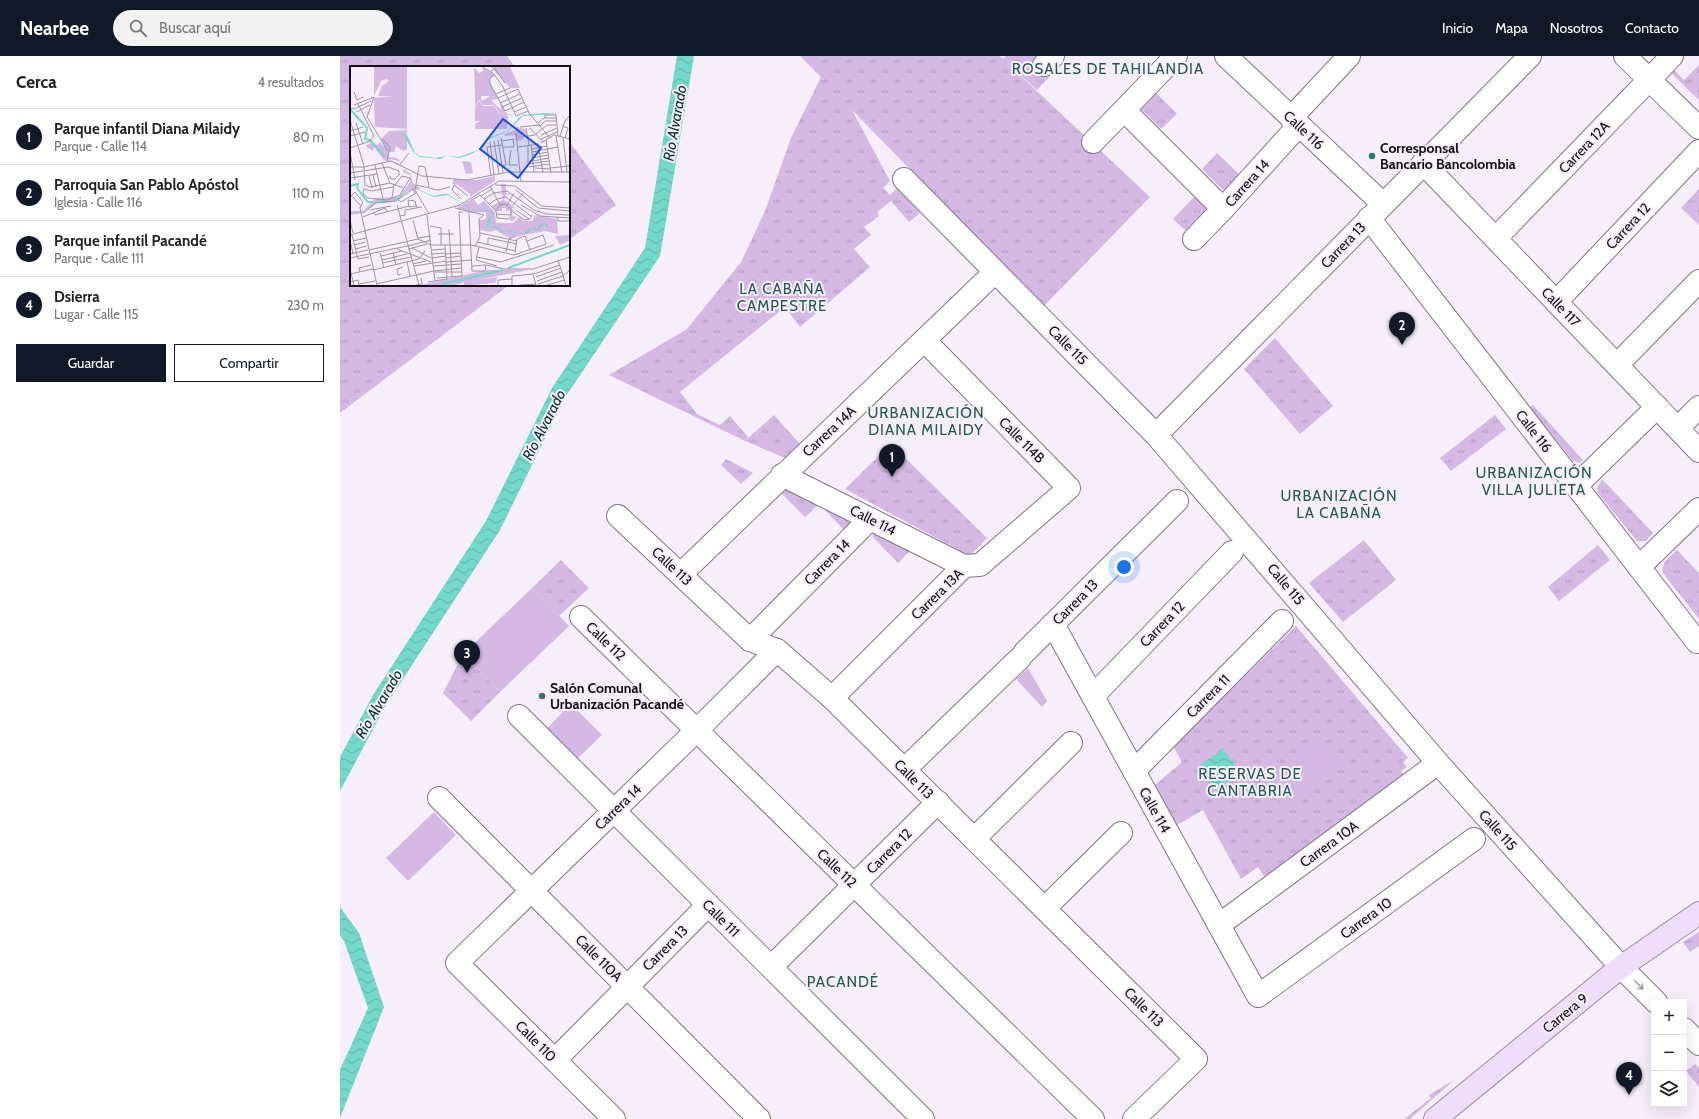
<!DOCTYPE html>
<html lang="es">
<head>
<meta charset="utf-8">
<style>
	:root { --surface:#fff; --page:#f2f2f2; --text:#222; --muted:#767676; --line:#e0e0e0; --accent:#111827 }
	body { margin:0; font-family:Cabin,sans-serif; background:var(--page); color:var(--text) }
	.controls { position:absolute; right:12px; bottom:12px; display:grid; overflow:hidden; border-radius:0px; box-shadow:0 4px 16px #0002 }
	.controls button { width:36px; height:36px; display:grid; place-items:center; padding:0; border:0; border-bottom:1px solid var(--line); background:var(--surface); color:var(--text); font:20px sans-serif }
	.you { position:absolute; left:784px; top:511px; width:14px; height:14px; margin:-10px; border:3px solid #fff; border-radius:50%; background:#1a73e8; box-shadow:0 0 0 6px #1a73e833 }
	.badge { display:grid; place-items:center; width:26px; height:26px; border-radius:50%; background:var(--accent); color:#fff; font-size:13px; font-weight:700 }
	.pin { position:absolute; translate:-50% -33px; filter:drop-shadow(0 1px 2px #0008) }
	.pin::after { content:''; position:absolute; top:21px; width:14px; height:12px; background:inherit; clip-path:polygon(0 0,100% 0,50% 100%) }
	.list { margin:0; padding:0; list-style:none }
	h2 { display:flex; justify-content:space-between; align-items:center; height:52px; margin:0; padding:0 16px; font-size:17px }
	h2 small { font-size:13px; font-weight:400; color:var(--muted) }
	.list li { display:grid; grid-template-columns:26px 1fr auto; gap:12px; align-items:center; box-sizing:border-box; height:56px; padding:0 16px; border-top:1px solid var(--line) }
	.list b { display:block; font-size:15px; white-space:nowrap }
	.list p { margin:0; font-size:13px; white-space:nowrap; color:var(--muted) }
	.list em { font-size:13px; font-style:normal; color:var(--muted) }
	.actions { display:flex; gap:8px; padding:12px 16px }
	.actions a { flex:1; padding:9px 0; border:1px solid var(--accent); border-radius:0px; text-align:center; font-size:14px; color:var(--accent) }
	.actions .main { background:var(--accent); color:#fff }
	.icon { flex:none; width:22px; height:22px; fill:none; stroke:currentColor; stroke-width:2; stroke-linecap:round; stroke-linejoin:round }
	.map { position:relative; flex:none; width:1359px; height:1063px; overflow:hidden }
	header { display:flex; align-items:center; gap:24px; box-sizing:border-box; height:56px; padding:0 20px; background:var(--accent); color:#fff }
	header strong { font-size:19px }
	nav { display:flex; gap:22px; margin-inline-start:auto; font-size:14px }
	.search { width:280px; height:36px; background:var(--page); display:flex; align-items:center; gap:10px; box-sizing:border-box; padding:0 14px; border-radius:22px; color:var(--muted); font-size:15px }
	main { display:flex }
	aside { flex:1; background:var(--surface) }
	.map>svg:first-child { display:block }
	.grass { fill:url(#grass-tufts) }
	.garden { fill:#d5b8e4 }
	.water { fill:url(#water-waves) }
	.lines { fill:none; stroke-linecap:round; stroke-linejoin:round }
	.street-casing { stroke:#817488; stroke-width:24 }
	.primary-casing { stroke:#9c86a7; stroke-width:24 }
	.street { stroke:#fff; stroke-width:22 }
	.primary { stroke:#efddf9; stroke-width:22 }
	.oneway { stroke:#a19fa2 }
	.poi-dot { fill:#32786f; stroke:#f7eefc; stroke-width:1.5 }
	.labels { text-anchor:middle; stroke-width:4; stroke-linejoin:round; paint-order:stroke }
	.street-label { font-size:14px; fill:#140f17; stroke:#f7eefc }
	.poi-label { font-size:14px; font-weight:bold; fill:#140f17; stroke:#f7eefc; text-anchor:start }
	.neighbourhood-label { font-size:15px; letter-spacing:1px; fill:#225a53; stroke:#f7eefc }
	.water-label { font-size:15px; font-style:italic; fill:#00322d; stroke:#f7eefc }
	.inset-river { fill:none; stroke:#73d7c9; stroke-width:2 }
	.inset-road { fill:none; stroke:#9c95a0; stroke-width:1 }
	.view { fill:#1d4ed8; fill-opacity:0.15; stroke:#1d4ed8; stroke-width:2 }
	.inset-edge { fill:none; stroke:#140f17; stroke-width:2 }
</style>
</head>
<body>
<header>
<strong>Nearbee</strong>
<div class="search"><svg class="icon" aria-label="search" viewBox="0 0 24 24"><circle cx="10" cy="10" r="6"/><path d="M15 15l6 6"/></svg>Buscar aquí</div>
<nav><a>Inicio</a><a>Mapa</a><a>Nosotros</a><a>Contacto</a></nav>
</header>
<main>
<aside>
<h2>Cerca<small>4 resultados</small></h2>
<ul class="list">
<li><span class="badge">1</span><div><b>Parque infantil Diana Milaidy</b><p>Parque · Calle 114</p></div><em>80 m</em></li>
<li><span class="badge">2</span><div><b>Parroquia San Pablo Apóstol</b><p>Iglesia · Calle 116</p></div><em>110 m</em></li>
<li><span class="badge">3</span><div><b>Parque infantil Pacandé</b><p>Parque · Calle 111</p></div><em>210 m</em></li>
<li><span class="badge">4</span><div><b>Dsierra</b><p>Lugar · Calle 115</p></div><em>230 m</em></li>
</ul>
<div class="actions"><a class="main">Guardar</a><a>Compartir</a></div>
</aside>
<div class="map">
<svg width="1359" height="1063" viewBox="0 0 1359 1063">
	<defs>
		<pattern id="grass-tufts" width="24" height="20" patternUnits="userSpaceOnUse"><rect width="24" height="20" fill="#d5b8e4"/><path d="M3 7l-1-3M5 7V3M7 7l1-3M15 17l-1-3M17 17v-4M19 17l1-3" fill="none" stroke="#b69dc3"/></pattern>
		<pattern id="water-waves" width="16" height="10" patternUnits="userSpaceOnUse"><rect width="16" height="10" fill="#73d7c9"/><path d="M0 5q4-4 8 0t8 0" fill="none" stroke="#63b7ac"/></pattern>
	</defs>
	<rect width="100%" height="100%" fill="#f7eefc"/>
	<g class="grass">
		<path d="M 0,0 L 167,0 L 175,11 L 11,11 L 11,229 L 169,229 L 0,357 Z"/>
		<path d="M 460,0 L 660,0 L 663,3 L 666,0 L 706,0 L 698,9 L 710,20 L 697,34 L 666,6 L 810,141 L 704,250 L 512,54 L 550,125 L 543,132 L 550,139 L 557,132 L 580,157 L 569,166 L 551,145 L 537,156 L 539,160 L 524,171 L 531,179 L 514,193 L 530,211 L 460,271 L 445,251 L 340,336 L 357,358 L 380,369 L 390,360 L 408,381 L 407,383 L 434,359 L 460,388 L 445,402 L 405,385 L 269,319 L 347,273 L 401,206 L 425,155 L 451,82 L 481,21 Z"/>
		<path d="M 1359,9 L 1359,44 L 1331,17 L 1334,14 L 1344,24 Z"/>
		<path d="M 815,36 L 837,58 L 821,73 L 799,51 Z"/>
		<path d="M 229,85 L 276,149 L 229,184 Z"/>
		<path d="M 877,97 L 900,119 L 884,135 L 862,113 Z"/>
		<path d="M 1359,133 L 1359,169 L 1341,152 Z"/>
		<path d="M 855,140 L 868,153 L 846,175 L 833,163 Z"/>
		<path d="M 935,282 L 993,350 L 960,378 L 904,313 Z"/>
		<path d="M 1193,349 L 1243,404 L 1240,407 L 1233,405 L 1190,351 Z"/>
		<path d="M 1155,359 L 1166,373 L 1111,415 L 1100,402 Z"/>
		<path d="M 551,388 L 647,482 L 630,500 L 505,433 Z"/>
		<path d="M 386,403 L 413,417 L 401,428 L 381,409 Z"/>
		<path d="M 1262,423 L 1313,477 L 1306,485 L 1297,485 L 1258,437 L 1257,432 Z"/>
		<path d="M 443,431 L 515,465 L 505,475 L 479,448 L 465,461 L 439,435 Z"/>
		<path d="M 535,476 L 570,495 L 558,507 L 532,480 Z"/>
		<path d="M 1024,484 L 1056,524 L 1003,566 L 969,527 Z"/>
		<path d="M 1258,489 L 1270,504 L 1219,545 L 1208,531 Z"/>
		<path d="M 1337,494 L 1359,517 L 1359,563 L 1323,517 C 1321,506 1330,501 1337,494 Z"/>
		<path d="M 221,504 L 249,532 L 219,560 L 192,532 Z"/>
		<path d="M 956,570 L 1068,702 L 1063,706 L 1067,711 L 1061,715 L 1066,721 L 927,825 L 918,811 L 901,823 L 863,754 L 835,770 L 814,730 L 842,706 L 833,690 Z"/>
		<path d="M 123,598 L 160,636 L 131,665 L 103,637 Z"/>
		<path d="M 1359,876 L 1359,890 L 1350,896 L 1343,886 Z"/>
		<path d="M 1355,1008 L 1359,1012 L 1359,1031 L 1346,1015 Z"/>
		<path d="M 1114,1024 L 1070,1063 L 1064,1063 L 1091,1042 L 1089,1039 Z"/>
	</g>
	<g class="garden">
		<path d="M 192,532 L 229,570 L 160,636 L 123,598 Z"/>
		<path d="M 688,612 L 707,645 L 702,651 L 676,623 Z"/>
		<path d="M 231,648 L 262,679 L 237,703 L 207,672 Z"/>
		<path d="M 979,681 L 1001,709 L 944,751 L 923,722 Z"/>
		<path d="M 94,756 L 116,779 L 68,825 L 46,802 Z"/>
	</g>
	<g class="water">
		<path d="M 337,0 L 354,0 L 320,200 L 226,340 L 160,474 L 46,649 L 0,735 L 0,701 L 33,639 L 146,465 L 212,332 L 305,192 Z"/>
		<path d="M 883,693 L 900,716 L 875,734 L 858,711 Z"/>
		<path d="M 0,851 L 19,877 L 44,951 L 0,1062 L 0,1014 L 28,952 L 4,885 L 0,879 Z"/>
	</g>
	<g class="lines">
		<defs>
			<g id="street">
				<path d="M 886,0 L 1043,148"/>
				<path d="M 1285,0 L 1359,72"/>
				<path d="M 704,9 L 713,0"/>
				<path d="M 784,54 L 883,153"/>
				<path d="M 951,62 L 1009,0"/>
				<path d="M 753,86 L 836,0"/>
				<path d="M 1083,107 L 1359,395"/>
				<path d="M 564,123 L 816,379 L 1098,707 L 1281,911 L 1316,946"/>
				<path d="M 1029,162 L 1357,586 L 1359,586"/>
				<path d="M 1156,182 L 1332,0"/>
				<path d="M 854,183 L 883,153 L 959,69"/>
				<path d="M 1216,246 L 1359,95"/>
				<path d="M 1277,309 L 1359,225"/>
				<path d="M 1338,372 L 1359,351"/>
				<path d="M 816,379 L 1190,0"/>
				<path d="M 442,419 L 624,510"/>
				<path d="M 1236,430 L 1317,351"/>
				<path d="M 278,460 L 410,584 L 437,594 L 492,642 L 856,1003 L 794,1063"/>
				<path d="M 1299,511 L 1359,453"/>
				<path d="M 341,518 L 655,216"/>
				<path d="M 241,561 L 753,1063"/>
				<path d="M 713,568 L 918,940 L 1134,783"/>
				<path d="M 410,584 L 530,463"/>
				<path d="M 685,596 L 837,445"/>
				<path d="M 753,640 L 892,496"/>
				<path d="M 492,642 L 624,510 L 640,509 L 729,432 L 584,284"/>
				<path d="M 179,660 L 583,1063"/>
				<path d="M 565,713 L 680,602"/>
				<path d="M 794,715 L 942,565"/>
				<path d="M 99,742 L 419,1063"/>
				<path d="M 634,783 L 731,687"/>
				<path d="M 705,852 L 781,777"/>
				<path d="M 879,869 L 1098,707"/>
				<path d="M 431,911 L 598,746"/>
				<path d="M 1344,973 L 1359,988"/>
				<path d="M 215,1004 L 368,849"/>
				<path d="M 274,1063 L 117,907 L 357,674 L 437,594"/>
			</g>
			<path id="primary" d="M 1095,1063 L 1281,911 L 1359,857"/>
		</defs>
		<use href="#street" class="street-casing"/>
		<use href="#primary" class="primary-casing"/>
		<use href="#street" class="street"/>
		<use href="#primary" class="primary"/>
	</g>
	<defs><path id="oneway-shaft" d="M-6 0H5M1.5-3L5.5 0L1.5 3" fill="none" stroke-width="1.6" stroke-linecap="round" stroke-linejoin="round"/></defs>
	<use class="oneway" href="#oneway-shaft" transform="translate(1299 929) rotate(45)"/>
	<g class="poi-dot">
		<circle cx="1032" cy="100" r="4"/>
		<circle cx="202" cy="640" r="4"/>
	</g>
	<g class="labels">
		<g class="street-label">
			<text transform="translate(964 74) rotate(43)" y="5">Calle 116</text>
			<text transform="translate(1244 91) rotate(-46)" y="5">Carrera 12A</text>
			<text transform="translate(907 127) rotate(-48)" y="5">Carrera 14</text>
			<text transform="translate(1288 170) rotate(-47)" y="5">Carrera 12</text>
			<text transform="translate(1003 189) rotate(-46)" y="5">Carrera 13</text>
			<text transform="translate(1221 251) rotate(46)" y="5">Calle 117</text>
			<text transform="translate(728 289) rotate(45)" y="5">Calle 115</text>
			<text transform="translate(489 375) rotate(-43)" y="5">Carrera 14A</text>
			<text transform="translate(1194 375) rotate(52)" y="5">Calle 116</text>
			<text transform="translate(682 384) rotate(45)" y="5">Calle 114B</text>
			<text transform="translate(533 464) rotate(27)" y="5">Calle 114</text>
			<text transform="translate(487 506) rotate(-45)" y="5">Carrera 14</text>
			<text transform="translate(332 510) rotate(43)" y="5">Calle 113</text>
			<text transform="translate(946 528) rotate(50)" y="5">Calle 115</text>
			<text transform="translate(597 538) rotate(-44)" y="5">Carrera 13A</text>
			<text transform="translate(735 546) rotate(-45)" y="5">Carrera 13</text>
			<text transform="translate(822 568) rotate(-46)" y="5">Carrera 12</text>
			<text transform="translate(266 585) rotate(44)" y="5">Calle 112</text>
			<text transform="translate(868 640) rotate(-45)" y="5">Carrera 11</text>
			<text transform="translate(574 723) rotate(45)" y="5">Calle 113</text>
			<text transform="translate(278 751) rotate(-44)" y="5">Carrera 14</text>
			<text transform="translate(815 754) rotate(61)" y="5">Calle 114</text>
			<text transform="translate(1158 774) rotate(48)" y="5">Calle 115</text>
			<text transform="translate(989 788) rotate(-36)" y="5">Carrera 10A</text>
			<text transform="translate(549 795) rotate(-45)" y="5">Carrera 12</text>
			<text transform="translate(497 812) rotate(44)" y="5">Calle 112</text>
			<text transform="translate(381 862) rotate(45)" y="5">Calle 111</text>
			<text transform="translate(1026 862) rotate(-36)" y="5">Carrera 10</text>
			<text transform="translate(325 892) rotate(-45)" y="5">Carrera 13</text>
			<text transform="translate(259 902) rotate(45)" y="5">Calle 110A</text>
			<text transform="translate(804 951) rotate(45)" y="5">Calle 113</text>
			<text transform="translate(1225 957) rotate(-39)" y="5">Carrera 9</text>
			<text transform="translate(196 985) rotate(45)" y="5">Calle 110</text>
		</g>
		<g class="poi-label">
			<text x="1040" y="97">Corresponsal<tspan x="1040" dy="16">Bancario Bancolombia</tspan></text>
			<text x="210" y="637">Salón Comunal<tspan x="210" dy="16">Urbanización Pacandé</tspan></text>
		</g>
		<g class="neighbourhood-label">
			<text x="768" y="18">ROSALES DE TAHILANDIA</text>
			<text x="442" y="238">LA CABAÑA<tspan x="442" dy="17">CAMPESTRE</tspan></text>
			<text x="586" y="362">URBANIZACIÓN<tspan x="586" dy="17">DIANA MILAIDY</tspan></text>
			<text x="1194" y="422">URBANIZACIÓN<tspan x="1194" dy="17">VILLA JULIETA</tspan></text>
			<text x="999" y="445">URBANIZACIÓN<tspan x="999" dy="17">LA CABAÑA</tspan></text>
			<text x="910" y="723">RESERVAS DE<tspan x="910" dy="17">CANTABRIA</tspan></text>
			<text x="503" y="931">PACANDÉ</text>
		</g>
		<g class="water-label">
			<text transform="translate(335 67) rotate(-80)" y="5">Río Alvarado</text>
			<text transform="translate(204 369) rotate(-63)" y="5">Río Alvarado</text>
			<text transform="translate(39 648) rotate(-59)" y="5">Río Alvarado</text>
		</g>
	</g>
	<g transform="translate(10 10)">
		<rect width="220" height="220" fill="#f7eefc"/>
		<path d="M 24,1 L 57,1 L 57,63 L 25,61 L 24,32 L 44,30 L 28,30 L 32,20 L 39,15 L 37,13 L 31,15 L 24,30 ZM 129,35 L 133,40 L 144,40 L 149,47 L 158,50 L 157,63 L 125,63 L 125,58 L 130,55 L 125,55 L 125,42 ZM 166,60 L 176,64 L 177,67 L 172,69 L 173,74 L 167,75 L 165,69 L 155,70 L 157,74 L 154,68 L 166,64 ZM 145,110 L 145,115 L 120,131 L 120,128 L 108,119 L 102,118 L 104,113 L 126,114 ZM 151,118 L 156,118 L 156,127 L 163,130 L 156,128 L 154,134 L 162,139 L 173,126 L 174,127 L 163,140 L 166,143 L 161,142 L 164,145 L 161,149 L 167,151 L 162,156 L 159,153 L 161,144 L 156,145 L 156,142 L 152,142 L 152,145 L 146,145 L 141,140 L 153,134 L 152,128 L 145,129 L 152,127 ZM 220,169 L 220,174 L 210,179 L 205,170 ZM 148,211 L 145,217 L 120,219 L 127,214 Z" fill="#d5b8e4"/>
		<path d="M 124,1 L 129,7 L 133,5 L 132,1 L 144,9 L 139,14 L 148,33 L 141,34 L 151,44 L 150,37 L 158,50 L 150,47 L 144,39 L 133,39 L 129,34 L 125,41 L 125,30 L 131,30 L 132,35 L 140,30 L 125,30 ZM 141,1 L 160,1 L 170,22 L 160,22 ZM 57,64 L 57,83 L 53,85 L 46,80 L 44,86 L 39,86 L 39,91 L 47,92 L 51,96 L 41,93 L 39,94 L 55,100 L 34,94 L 24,81 L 23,85 L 18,82 L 16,79 L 21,77 L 27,79 L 30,76 L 34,81 L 31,73 L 39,65 ZM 53,103 L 60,107 L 63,117 L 71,123 L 57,125 L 44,136 L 25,137 L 15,147 L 0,149 L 0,145 L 13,145 L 26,132 L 49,131 L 60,116 L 60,109 L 53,106 ZM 123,132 L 128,139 L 134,135 L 145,146 L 146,157 L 163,157 L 169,151 L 174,155 L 182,155 L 185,149 L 207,153 L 208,168 L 195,165 L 159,172 L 146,164 L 140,166 L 130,164 L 129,154 L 136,153 L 136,146 L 119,147 L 107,142 ZM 136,204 L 178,204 L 127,214 L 120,219 L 114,219 L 114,216 L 106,219 L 70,219 Z" fill="#d5b8e4"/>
		<path d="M 112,95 L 121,96 L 123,107 L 116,108 Z" fill="#d5b8e4"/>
		<path d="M 130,1 L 137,6 L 137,10 L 138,11 L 139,21 L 142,23 L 145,27 L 155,48 L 161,48 L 164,49 L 164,57 L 170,51 L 173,49 L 194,47 L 211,48 L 216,54 L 220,53 L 216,55 L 211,48 L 206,48 L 173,50 L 158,65 L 137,74 L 134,81 L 119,89 L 109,92 L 102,91 L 97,90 L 90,93 L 70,91 L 64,87 L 56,73 L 56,70 L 43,66 L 37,59 L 43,66 L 57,69 L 65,87 L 70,90 L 86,92 L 97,90 L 109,91 L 128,84 L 133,80 L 136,73 L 157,65 L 164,58 L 164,49 L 155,48 L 145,27 L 139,21 L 137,6 ZM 64,122 L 58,124 L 49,133 L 43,135 L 33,137 L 29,135 L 14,147 L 0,147 L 14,146 L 29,134 L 43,135 L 58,124 L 64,122 L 84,130 L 94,128 L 98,128 L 123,144 L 140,144 L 143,147 L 143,149 L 137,162 L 144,160 L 148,161 L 155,167 L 158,164 L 173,168 L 182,161 L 188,163 L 190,159 L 192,157 L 194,157 L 197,158 L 198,163 L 203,167 L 220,169 L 203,167 L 198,163 L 194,157 L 189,163 L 188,164 L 184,163 L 182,161 L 178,167 L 173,168 L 158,165 L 155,167 L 144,161 L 136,162 L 138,154 L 142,149 L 140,145 L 123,144 L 98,129 L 84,131 Z" fill="#73d7c9"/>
		<path class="inset-river" d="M 0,43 L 17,62 L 15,73 L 20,74 L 35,91M 0,120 L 8,118 L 7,122 L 13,130 L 18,136 L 24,136M 158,202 L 220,179M 92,218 L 153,204"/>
		<path class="inset-road" d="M 133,1 L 144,8 L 153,21 L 166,50 L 178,45M 141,5 L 145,3 L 155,17M 145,9 L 140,12 L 140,18 L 155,45 L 174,36M 4,26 L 7,34 L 13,31M 146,28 L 160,22M 148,32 L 168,23 L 179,47 L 200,72M 150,37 L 170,28M 4,39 L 24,31 L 17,51 L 38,85M 152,41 L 172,32M 0,42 L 4,43 L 21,35M 6,46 L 20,39M 164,46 L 176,41M 195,52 L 195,49 L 206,49 L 208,70M 0,54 L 14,100M 6,57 L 13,78M 188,57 L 194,52 L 206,52M 190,60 L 195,55 L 206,55M 212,60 L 218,62 L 215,72M 170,61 L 190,59M 176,62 L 179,79M 180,62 L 193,76M 0,65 L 13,61M 166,68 L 171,115M 186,68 L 197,59 L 206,59M 191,69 L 207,62M 0,70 L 15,66M 206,70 L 212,107M 210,70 L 215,55 L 220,49M 172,71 L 185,69M 213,71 L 217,106M 32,73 L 40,81 L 37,95M 191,73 L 207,66M 148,74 L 153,107M 196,74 L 201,107M 144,75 L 149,108M 151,75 L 165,73M 140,76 L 144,109M 191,77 L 204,69 L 220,73M 188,78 L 193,107M 178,79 L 178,98 L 199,95M 181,79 L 184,106M 153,81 L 164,81 L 163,73M 168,81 L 189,78M 0,82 L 20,75 L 24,70 L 8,38M 181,83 L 197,80M 161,84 L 159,99 L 168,99M 0,86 L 5,114M 182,86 L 208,81M 182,89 L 198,86M 182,92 L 198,89M 183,95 L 199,92M 32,97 L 40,117M 50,98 L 59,87M 25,99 L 33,133M 147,100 L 156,99 L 151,72M 0,101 L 14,101 L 41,95 L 72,110 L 117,114 L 159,106 L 220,106M 14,101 L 15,119 L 20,121 L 40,117 L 54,122M 179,101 L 199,98M 185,102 L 200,103M 200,102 L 220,100M 0,107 L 38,101 L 49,105 L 49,109M 23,109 L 26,121M 19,110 L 22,122M 40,110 L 41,113 L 45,113 L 49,109M 141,110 L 137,81 L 153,79M 0,112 L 27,108M 66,119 L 88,124 L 100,121M 145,119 L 165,120 L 192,140 L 220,142M 140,120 L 150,139M 43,121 L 22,125 L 14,123 L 13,128 L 18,132 L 37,134 L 50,129 L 60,112 L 52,110 L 45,119M 166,124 L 188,142 L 220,145M 0,128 L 10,139M 2,129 L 5,126 L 13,136 L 10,142 L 11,139M 131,130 L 142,123M 42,132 L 44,119M 111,133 L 102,124 L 104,119 L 118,130M 124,133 L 130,129 L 146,145 L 147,152 L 159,153M 134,133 L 144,127 L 157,125 L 184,144 L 196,148 L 220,149M 48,134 L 51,136 L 66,127M 139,138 L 147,133 L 156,131 L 181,150M 47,139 L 69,219M 157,139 L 164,127M 171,139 L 190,150 L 220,152M 66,140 L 59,141 L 58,134 L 65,135 L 67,142M 108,140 L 149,115 L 220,116M 10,142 L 27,219M 20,142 L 25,137 L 46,135 L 63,123 L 65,127M 105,142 L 134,149 L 129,153 L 130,171 L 125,180M 20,144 L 41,140M 166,144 L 179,153M 146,145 L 150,139 L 155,138 L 161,143 L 161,149M 23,146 L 25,149 L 59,140M 163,146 L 175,154 L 180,153 L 182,149M 119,147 L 122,205 L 134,205 L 136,203 L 135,199M 79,148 L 65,124 L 69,100 L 75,101 L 79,121M 146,148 L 161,149M 77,149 L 85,215M 50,150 L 55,149 L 55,144 L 72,141M 13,151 L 35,142 L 37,146M 208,151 L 208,155 L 220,155M 0,154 L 3,167M 63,154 L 68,173M 80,160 L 91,162 L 91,179M 99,163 L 102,211M 130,167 L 167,175M 88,168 L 104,168M 0,169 L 110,139M 2,169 L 8,193 L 19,191M 68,172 L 81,170M 68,173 L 81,179 L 121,179 L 164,189 L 196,178 L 193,169 L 177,175M 0,175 L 3,187M 3,175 L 16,172M 127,176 L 165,185M 138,178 L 138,172 L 167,178M 4,179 L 16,176M 57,180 L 81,174M 129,181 L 126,194 L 147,200M 62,182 L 77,178M 5,183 L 17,180M 47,183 L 81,196M 58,183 L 62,182 L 81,192 L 96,190M 19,184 L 68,173M 82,184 L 95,183M 43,186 L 46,199M 156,186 L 159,173 L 165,170M 165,186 L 167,173 L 175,170 L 180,184M 30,187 L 34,202M 0,188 L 18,184M 82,188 L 95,187M 95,188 L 111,187M 31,190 L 52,185M 127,191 L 151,196 L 204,179M 0,192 L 57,180M 96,192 L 111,190M 32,194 L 57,188M 208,194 L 216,219M 57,196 L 60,210M 96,196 L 122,194M 32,197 L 61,191M 63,198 L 76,195M 64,200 L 96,195M 84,200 L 111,198M 122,200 L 136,199 L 154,203 L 183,203 L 220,191M 0,203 L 4,219M 23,204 L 69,193 L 75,185M 10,206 L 9,202 L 21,199M 85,206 L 112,206M 0,208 L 23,203M 51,208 L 48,209 L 47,203 L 53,201M 184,208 L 210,199M 186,211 L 211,202M 87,212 L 112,210 L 109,146 L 112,146M 187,215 L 212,206M 0,216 L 8,214 L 9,219M 78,216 L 97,213 L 95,179M 9,218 L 25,215M 26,218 L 84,205 L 111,202M 188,218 L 213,210 L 220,204M 66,219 L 72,218 L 71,212M 148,219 L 148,214 L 162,213M 162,219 L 162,210 L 183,208 L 186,219M 170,219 L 186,218M 197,219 L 215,214"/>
		<path class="view" d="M 153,53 L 191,82 L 168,112 L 130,83 Z"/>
		<rect width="220" height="220" class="inset-edge"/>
	</g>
</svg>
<div class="controls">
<button>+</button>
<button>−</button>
<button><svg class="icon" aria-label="layers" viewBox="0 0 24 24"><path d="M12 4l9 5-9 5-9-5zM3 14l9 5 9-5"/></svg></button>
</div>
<div class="you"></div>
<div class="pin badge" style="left:552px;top:421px">1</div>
<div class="pin badge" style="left:1062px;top:289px">2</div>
<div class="pin badge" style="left:127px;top:617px">3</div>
<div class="pin badge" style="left:1289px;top:1039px">4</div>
</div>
</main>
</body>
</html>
